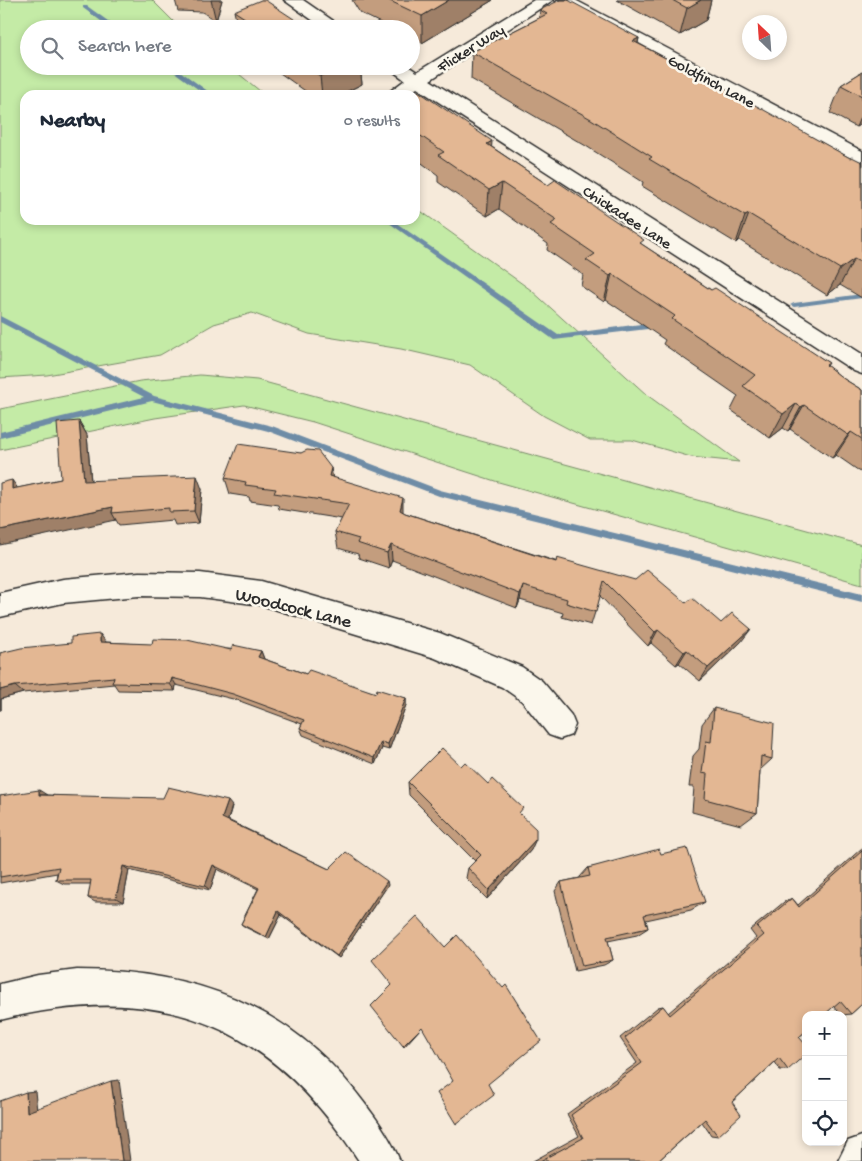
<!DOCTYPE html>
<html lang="en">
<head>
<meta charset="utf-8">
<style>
	:root { --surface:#fff; --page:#f6f6f7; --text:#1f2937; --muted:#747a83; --line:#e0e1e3 }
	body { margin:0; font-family:"Gochi Hand",sans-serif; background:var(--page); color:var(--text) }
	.controls { position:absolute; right:15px; bottom:15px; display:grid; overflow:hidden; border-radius:10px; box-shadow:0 2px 8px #0003 }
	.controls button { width:45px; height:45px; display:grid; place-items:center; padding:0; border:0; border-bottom:1px solid var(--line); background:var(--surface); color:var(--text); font:25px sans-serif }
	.compass { position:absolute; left:742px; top:15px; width:45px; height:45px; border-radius:50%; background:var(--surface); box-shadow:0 2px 8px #0003; rotate:335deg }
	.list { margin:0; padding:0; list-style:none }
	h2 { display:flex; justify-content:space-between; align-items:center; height:65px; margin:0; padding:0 20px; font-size:21px }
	h2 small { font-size:16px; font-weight:400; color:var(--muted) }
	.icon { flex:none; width:28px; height:28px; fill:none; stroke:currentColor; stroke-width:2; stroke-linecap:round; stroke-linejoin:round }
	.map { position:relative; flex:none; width:862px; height:1161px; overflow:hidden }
	.search { position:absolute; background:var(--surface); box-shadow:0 2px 8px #0003; left:20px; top:20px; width:400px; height:55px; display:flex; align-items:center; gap:12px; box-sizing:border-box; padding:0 18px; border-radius:28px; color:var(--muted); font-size:19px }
	.panel { position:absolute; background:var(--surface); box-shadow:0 2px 8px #0003; left:20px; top:90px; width:400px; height:135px; border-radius:15px }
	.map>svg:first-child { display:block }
	.green { fill:#c4eba6; stroke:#788b68 }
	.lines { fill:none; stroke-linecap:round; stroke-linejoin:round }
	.stream { fill:#6e8ca6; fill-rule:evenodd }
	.street-casing { stroke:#2b2b2b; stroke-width:3 }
	.street { fill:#fbf7ec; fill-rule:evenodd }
	.wall { fill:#c39d7e; stroke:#2b2b2b }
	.shaded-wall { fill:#9f8067; stroke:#2b2b2b }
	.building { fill:#e3b793; stroke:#2b2b2b }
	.labels { text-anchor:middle; stroke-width:5; stroke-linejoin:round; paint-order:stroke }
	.far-street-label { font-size:16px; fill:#2b2b2b; stroke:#fbf7ec }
	.street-label { font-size:19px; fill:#2b2b2b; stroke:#fbf7ec }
</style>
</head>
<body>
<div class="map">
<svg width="862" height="1161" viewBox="0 0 862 1161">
	<rect width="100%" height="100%" fill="#f6eada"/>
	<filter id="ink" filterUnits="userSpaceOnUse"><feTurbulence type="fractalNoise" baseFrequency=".02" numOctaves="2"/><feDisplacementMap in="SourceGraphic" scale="10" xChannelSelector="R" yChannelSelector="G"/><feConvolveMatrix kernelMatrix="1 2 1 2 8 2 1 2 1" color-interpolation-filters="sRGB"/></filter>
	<g filter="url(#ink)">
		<g class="green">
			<path d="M 0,0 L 152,0 L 181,29 L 29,29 L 29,66 L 229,66 L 265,95 L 25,95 L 25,220 L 415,220 L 415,207 L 531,290 L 647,395 L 739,462 L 691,457 L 632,440 L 590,440 L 544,416 L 470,365 L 401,349 L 309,334 L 252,313 L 214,324 L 160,355 L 47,375 L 0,378 Z"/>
			<path d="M 200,375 L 257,380 L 862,545 L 862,584 L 495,481 L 313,422 L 244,405 L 155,418 L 0,450 L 0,409 L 140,381 Z"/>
		</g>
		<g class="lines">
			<g class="stream">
				<path d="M 83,6 L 87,6 L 119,29 L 112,29 L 83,8 Z"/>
				<path d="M 166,66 L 173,66 L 213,95 L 206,95 Z"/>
				<path d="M 385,220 L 392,220 L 558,335 L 656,322 L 660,325 L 656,328 L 554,340 Z"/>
				<path d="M 862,294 L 862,298 L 794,307 L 790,305 L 794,303 Z"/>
				<path d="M 0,316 L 154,396 L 272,426 L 440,490 L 862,594 L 862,602 L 439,496 L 268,431 L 152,401 L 0,438 L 0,432 L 144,397 L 0,322 Z"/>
			</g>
			<defs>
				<g id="street">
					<path d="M 284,0 L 303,0 L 345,29 L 325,29 Z"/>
					<path d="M 534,0 L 553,0 L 430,80 L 862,354 L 862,374 L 854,371 L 417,88 L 407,95 L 385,95 L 405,80 L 386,66 L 408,66 L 417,72 Z"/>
					<path d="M 555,0 L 575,0 L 862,151 L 862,165 L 557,3 Z"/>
					<path d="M 139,572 L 200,573 L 261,581 L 440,633 L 522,667 L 542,681 L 571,715 L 575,725 L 571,735 L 560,739 L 549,735 L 522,701 L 502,687 L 435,658 L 261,605 L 200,597 L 139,596 L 63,603 L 0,617 L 0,593 L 63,579 Z"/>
					<path d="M 77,970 C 193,970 291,1005 362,1100 C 377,1119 391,1139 400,1161 L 359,1161 C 269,1022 161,980 0,1020 L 0,984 L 38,975 Z"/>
					<path d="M 862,1136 L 862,1161 L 838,1161 L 848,1141 Z"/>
				</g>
			</defs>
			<use href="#street" class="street-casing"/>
			<use href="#street" class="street"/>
		</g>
		<g class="wall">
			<path d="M 175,0 L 222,0 L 216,21 L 202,12 L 178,11 Z"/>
			<path d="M 352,0 L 493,0 L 422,43 L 411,38 L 411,29 L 393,29 L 360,13 Z"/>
			<path d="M 617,0 L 711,0 L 706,20 L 680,35 Z"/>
			<path d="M 540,10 L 639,38 L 638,43 L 850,158 L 862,162 L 862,298 L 840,285 L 827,295 L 739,240 L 736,243 L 642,186 L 643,182 L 586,146 L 471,79 L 472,52 L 539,18 Z"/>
			<path d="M 234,11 L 309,29 L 238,29 Z"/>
			<path d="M 270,66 L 360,66 L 362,84 L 340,95 L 311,95 Z"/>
			<path d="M 862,72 L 862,123 L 856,127 L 830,113 L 841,85 Z"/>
			<path d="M 415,95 L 548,185 L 643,245 L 711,290 L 829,363 L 827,366 L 844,379 L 862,390 L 862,473 L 836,455 L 832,458 L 790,429 L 788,431 L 783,428 L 770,438 L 731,410 L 738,396 L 663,344 L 665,340 L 606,300 L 604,302 L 581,286 L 583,275 L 547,250 L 548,244 L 499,209 L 487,216 L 438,182 L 438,175 L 415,158 Z"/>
			<path d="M 79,421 L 87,435 L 91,481 L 202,489 L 199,523 L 175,525 L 173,520 L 119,525 L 116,520 L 18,488 L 61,479 Z"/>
			<path d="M 301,453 L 333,477 L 405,513 L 686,603 L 741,642 L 700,681 L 679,663 L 676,665 L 651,643 L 648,646 L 600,596 L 591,625 L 562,617 L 563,613 L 520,600 L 517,608 L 392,560 L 389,568 L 359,558 L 358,554 L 338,548 L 335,532 L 342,519 L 279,509 L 278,505 L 250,501 L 249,497 L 230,494 L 225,478 Z"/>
			<path d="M 106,642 L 261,651 L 264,659 L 306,674 L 376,693 L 406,698 L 406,705 L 389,750 L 382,748 L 375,764 L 303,735 L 300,728 L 302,724 L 237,700 L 176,685 L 175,691 L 118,690 L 114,684 L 23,693 L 1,699 L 1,710 L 0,710 L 0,653 Z"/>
			<path d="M 714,708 L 772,759 L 760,770 L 757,813 L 741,825 L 692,812 L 694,787 L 689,787 L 693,756 L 699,749 L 702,724 Z"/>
			<path d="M 461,766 L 521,815 L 531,850 L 487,899 L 466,878 L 468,868 L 475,861 L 409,795 L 408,782 Z"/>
			<path d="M 47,795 L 232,806 L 228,820 L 329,869 L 388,885 L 339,958 L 281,915 L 269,939 L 245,927 L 241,924 L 258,889 L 217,869 L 210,890 L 129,870 L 123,902 L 95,902 L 88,898 L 91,884 L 64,884 L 56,880 L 57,873 L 0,883 L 0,796 Z"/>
			<path d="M 862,848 L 862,1004 L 851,1014 L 843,1015 L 841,1015 L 834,1006 L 799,1037 L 788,1070 L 780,1070 L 775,1062 L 732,1102 L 718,1136 L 711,1135 L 702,1122 L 658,1161 L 533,1161 L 579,1136 L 567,1114 L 637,1063 L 620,1038 L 658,1007 L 663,1006 L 668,1013 L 756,938 L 750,930 L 784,902 L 792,898 L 798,905 Z"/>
			<path d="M 661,854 L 705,902 L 691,910 L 646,920 L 648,928 L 637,935 L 608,941 L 613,960 L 604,965 L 575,971 L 555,891 L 561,882 L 580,878 L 580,877 L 588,868 Z"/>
		</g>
		<g class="shaded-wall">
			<path d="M 211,0 L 222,0 L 216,21 Z"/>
			<path d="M 449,0 L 493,0 L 422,43 L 422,16 Z"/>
			<path d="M 701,0 L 711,0 L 706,20 L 680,35 L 687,8 Z"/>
			<path d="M 639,38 L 633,65 L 633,41 Z"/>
			<path d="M 340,66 L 360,66 L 362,84 L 340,95 L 322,95 L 320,76 Z"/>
			<path d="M 862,113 L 862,123 L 856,127 Z"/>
			<path d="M 492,141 L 490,168 L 487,144 Z"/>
			<path d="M 502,183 L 499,209 L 487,216 L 489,190 Z"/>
			<path d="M 749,214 L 739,240 L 736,243 L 745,216 Z"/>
			<path d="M 854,259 L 840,285 L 827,295 L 840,269 Z"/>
			<path d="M 612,274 L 606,300 L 604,302 L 610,276 Z"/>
			<path d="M 796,404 L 783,428 L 770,438 L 783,414 Z"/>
			<path d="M 804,405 L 790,429 L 788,431 L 801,407 Z"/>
			<path d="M 79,421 L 87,435 L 92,494 L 84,481 Z"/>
			<path d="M 851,432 L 836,455 L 832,458 L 848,435 Z"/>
			<path d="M 331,468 L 334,485 L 329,476 Z"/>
			<path d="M 197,476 L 202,489 L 199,523 L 194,511 Z"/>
			<path d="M 12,480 L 21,493 L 12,489 Z"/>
			<path d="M 403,498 L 403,513 L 400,510 Z"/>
			<path d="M 113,507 L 112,513 L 116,520 L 0,545 L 0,530 Z"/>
			<path d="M 391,545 L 392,560 L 389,568 L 387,553 Z"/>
			<path d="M 523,586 L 520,600 L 517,608 L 520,594 Z"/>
			<path d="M 751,629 L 741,642 L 700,681 L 708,668 Z"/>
			<path d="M 658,630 L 651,643 L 648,646 L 655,632 Z"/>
			<path d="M 100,634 L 106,642 L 106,650 L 100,642 Z"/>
			<path d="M 687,650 L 679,663 L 676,665 L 684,652 Z"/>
			<path d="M 261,651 L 264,659 L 261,665 L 258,657 Z"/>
			<path d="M 172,678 L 176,685 L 175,691 L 170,684 Z"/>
			<path d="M 15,686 L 23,693 L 1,699 L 1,710 L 0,710 L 0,690 Z"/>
			<path d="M 406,698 L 406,705 L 389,750 L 388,744 Z"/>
			<path d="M 381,742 L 382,748 L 375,764 L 374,758 Z"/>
			<path d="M 39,790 L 47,795 L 39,795 Z"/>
			<path d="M 228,801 L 232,806 L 227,823 L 222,818 Z"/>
			<path d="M 536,839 L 531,850 L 487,899 L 489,890 Z"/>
			<path d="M 213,865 L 217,869 L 210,890 L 205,886 Z"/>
			<path d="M 123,866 L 129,870 L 123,902 L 116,898 Z"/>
			<path d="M 387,881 L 388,885 L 339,958 L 337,956 Z"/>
			<path d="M 278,911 L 281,915 L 269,939 L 266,937 Z"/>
			<path d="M 422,1027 L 404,1047 L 403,1046 Z"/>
			<path d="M 119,1080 L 130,1161 L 122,1161 L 111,1081 Z"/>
			<path d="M 35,1091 L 37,1111 L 27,1112 L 26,1092 Z"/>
		</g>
		<g class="building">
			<path d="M 261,0 L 265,0 L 309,29 L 251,29 L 257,26 L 234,11 Z"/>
			<path d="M 388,0 L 449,0 L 422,16 Z"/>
			<path d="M 560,0 L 568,0 L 639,38 L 633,41 L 692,72 L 694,71 L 850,158 L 852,157 L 862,162 L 862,263 L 854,259 L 840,269 L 749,214 L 745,216 L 649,159 L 652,157 L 591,119 L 472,52 L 547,14 L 540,10 Z"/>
			<path d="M 672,0 L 701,0 L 687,8 Z"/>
			<path d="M 305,66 L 340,66 L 320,76 Z"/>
			<path d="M 862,72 L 862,96 L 841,85 Z"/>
			<path d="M 418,91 L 492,141 L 487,144 L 548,185 L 555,180 L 644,240 L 640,243 L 711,290 L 715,288 L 829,363 L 826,365 L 844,379 L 862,390 L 862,439 L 851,432 L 848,435 L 804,405 L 801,407 L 796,404 L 783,414 L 743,386 L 755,375 L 672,319 L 675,316 L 612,274 L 610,276 L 586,260 L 595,254 L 551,224 L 557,220 L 502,183 L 489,190 L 438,155 L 444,152 L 415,132 L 415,95 L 409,95 Z"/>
			<path d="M 79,421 L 84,481 L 197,476 L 194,511 L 169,512 L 169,508 L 112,513 L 113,507 L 0,530 L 0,483 L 12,480 L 12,489 L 61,479 L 57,423 Z"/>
			<path d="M 238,444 L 301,453 L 307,450 L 318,451 L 331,468 L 329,476 L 403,498 L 400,510 L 405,513 L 556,562 L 557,558 L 635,580 L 647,570 L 686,603 L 692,598 L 721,623 L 732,613 L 751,629 L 708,668 L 687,650 L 684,652 L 658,630 L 655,632 L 604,581 L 596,612 L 566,603 L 567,599 L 523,586 L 520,594 L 391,545 L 387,553 L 357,543 L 359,539 L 335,532 L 349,504 L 274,493 L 276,489 L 245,485 L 246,482 L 225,478 Z"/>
			<path d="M 100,634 L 100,642 L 152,644 L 153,639 L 187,640 L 231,650 L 233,645 L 261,651 L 258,657 L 306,674 L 309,670 L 376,693 L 377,689 L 406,698 L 388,744 L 381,742 L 374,758 L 300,728 L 304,720 L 233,694 L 172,678 L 170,684 L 112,683 L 114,677 L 15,686 L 0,690 L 0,653 L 21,648 L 71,643 L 71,637 Z"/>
			<path d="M 714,708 L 774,723 L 772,759 L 761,756 L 757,813 L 705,799 L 707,774 L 702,773 L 706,741 L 711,742 Z"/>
			<path d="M 442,748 L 461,766 L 465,762 L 488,784 L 492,779 L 523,808 L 519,813 L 536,829 L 536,839 L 489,890 L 468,868 L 481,855 L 408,782 Z"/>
			<path d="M 168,787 L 228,801 L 222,818 L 329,869 L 346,852 L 387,881 L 337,956 L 278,911 L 266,937 L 241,924 L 259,888 L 213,865 L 205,886 L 123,866 L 116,898 L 88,898 L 91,880 L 56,880 L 59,867 L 0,877 L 0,796 L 39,790 L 39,795 L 163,798 Z"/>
			<path d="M 687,848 L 705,902 L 644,915 L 648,928 L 607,937 L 613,960 L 582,966 L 561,882 L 590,876 L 588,868 L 659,849 L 661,854 Z"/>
			<path d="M 862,851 L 862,1004 L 851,1014 L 840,1001 L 824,1015 L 806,1015 L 806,1031 L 799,1037 L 806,1045 L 806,1054 L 788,1070 L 779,1058 L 732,1102 L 741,1115 L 718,1136 L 705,1119 L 658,1161 L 540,1161 L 583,1138 L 571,1115 L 642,1063 L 625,1038 L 663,1006 L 670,1015 L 764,935 L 757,927 L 792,898 L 799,907 Z"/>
			<path d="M 417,916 L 445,947 L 457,935 L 503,988 L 506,985 L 541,1041 L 488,1084 L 494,1095 L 456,1124 L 437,1093 L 453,1081 L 422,1027 L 403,1046 L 371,1006 L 392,985 L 372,960 Z"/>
			<path d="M 111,1081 L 122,1161 L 0,1161 L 0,1101 L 26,1092 L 27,1112 Z"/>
		</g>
	</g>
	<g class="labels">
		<g class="far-street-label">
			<text transform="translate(470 47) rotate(-32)" y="6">Flicker Way</text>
			<text transform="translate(712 80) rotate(28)" y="6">Goldfinch Lane</text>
			<text transform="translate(628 216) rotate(33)" y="6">Chickadee Lane</text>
		</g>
		<g class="street-label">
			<text transform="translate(294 606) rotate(14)" y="7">Woodcock Lane</text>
		</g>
	</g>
</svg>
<div class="controls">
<button>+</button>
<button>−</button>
<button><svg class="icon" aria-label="locate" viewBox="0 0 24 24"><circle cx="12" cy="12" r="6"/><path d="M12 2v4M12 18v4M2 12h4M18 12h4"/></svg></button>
</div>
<svg class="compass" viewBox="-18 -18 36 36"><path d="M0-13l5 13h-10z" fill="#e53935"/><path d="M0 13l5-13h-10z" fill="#747a83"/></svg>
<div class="search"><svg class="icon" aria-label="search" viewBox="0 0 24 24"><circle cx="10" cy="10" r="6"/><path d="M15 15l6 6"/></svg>Search here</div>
<section class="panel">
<h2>Nearby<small>0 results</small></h2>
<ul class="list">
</ul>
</section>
</div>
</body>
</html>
